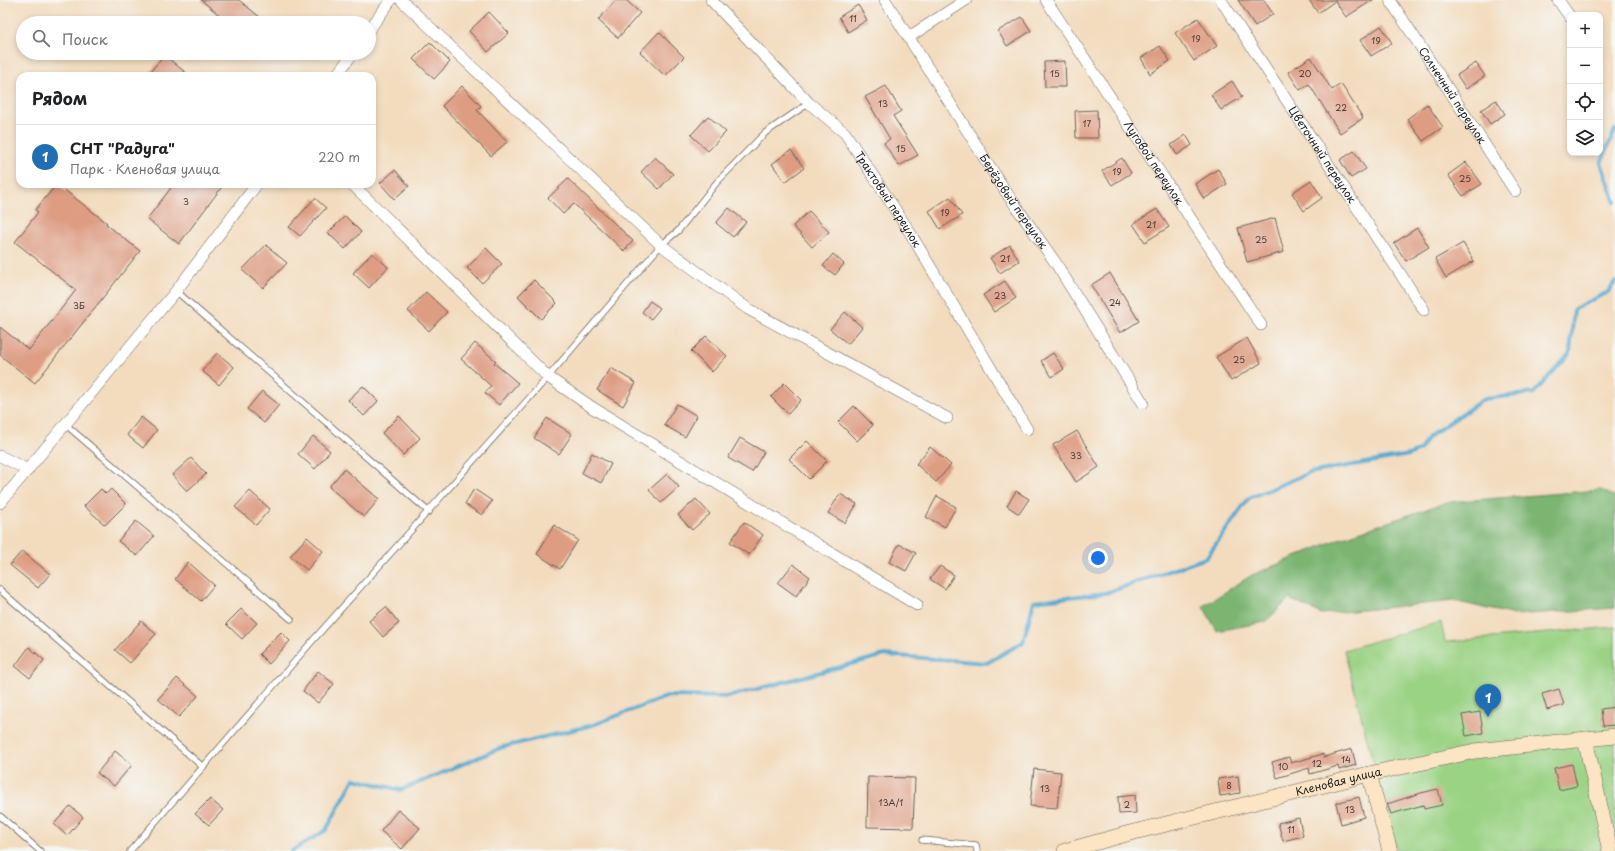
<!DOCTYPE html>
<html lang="ru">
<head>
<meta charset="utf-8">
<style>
	:root { --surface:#fff; --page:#f6f6f6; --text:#202124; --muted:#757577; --line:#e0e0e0; --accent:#1f6fb2 }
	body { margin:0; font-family:"Playpen Sans",sans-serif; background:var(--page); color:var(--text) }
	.controls { position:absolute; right:12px; top:12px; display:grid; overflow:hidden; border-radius:8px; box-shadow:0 2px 6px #0003 }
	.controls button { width:36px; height:36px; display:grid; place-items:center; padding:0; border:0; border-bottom:1px solid var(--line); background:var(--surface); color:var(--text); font:20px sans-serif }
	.you { position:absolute; left:1098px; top:558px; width:14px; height:14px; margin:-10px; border:3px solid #fff; border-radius:50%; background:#1a73e8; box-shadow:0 0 0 6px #1a73e833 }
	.badge { display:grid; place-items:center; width:26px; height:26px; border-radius:50%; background:var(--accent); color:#fff; font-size:13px; font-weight:700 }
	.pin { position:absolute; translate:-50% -33px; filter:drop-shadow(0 1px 2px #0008) }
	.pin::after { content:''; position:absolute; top:21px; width:14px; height:12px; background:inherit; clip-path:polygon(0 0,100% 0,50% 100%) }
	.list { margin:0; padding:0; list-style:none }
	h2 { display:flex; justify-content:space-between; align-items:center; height:52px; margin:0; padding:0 16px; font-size:17px }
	h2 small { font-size:13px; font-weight:400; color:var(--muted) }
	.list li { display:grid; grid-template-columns:26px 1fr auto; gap:12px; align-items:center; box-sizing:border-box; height:64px; padding:0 16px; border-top:1px solid var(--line) }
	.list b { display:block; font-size:15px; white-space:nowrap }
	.list p { margin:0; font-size:13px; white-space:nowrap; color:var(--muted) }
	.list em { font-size:13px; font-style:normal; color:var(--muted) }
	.icon { flex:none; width:22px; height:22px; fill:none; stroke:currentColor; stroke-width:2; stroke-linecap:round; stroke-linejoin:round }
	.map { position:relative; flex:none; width:1615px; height:851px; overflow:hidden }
	.search { position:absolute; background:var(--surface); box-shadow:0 2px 6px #0003; left:16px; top:16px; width:360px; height:44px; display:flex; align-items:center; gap:10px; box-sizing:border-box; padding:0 14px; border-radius:22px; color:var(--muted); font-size:15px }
	.panel { position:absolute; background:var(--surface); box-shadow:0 2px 6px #0003; left:16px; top:72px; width:360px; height:116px; border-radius:12px }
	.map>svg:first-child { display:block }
	.green { fill:#9bd385; stroke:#5c7850 }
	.forest { fill:#7cb572; stroke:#4c6847 }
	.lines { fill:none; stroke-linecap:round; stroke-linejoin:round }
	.stream { stroke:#53a9d0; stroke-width:4 }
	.building { fill:#de9c83 }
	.lane-casing { stroke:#675f55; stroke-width:7 }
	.street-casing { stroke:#675f55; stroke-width:12 }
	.secondary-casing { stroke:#675f55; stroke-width:16 }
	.lane { stroke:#fff; stroke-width:5.5 }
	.street { stroke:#fff; stroke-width:11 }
	.secondary { stroke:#fce5c4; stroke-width:15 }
	.labels { text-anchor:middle; stroke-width:3; stroke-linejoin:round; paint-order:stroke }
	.number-label { font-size:9px; fill:#4c3c36 }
	.street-label { font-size:11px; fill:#1c1c1c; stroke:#f6f6f2 }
</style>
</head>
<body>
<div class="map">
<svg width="1615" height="851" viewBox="0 0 1615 851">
	<rect width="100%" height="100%" fill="#f6f6f2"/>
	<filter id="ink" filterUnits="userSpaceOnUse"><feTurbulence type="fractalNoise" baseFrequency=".025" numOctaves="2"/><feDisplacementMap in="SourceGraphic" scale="8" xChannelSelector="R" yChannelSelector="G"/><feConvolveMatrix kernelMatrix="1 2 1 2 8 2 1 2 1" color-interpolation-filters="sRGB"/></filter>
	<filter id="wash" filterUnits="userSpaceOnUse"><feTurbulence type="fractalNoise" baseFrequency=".012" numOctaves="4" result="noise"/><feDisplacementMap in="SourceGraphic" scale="16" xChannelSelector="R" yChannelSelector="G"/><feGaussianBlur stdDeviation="0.9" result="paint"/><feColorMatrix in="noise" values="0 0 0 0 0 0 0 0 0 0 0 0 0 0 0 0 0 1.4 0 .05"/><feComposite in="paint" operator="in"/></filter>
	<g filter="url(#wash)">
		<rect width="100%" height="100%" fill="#f3dcbe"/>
		<path class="green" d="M 1441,622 L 1445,642 L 1615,627 L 1615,851 L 1396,851 L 1344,650 Z"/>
		<path class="forest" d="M 1601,490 L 1615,497 L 1615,608 L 1515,615 L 1454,601 L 1322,614 L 1289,599 L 1265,622 L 1217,631 L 1203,606 L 1252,575 L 1341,538 L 1447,502 Z"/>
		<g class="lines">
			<g class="stream">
				<path d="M 1615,130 L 1601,163 L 1615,202"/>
				<path d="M 292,851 L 326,830 L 354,779 L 401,790 L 503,747 L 593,725 L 669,696 L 727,697 L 885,655 L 987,663 L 1023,642 L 1034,601 L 1106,593 L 1206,558 L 1249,498 L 1309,473 L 1409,455 L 1420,450 L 1428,437 L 1484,399 L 1534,393 L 1570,353 L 1574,309 L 1608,292 L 1615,282"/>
			</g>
		</g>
		<g id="blocks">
			<g class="building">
				<path d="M 201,0 L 239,0 L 267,23 L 229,23 Z"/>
				<path d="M 616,0 L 626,0 L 640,13 L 618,38 L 598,20 Z"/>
				<path d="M 1238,0 L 1264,0 L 1273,14 L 1255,26 Z"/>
				<path d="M 1309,0 L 1373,0 L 1346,17 L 1335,1 L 1318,13 Z"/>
				<path d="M 858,5 L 867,20 L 848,32 L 839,17 Z"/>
				<path d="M 489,12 L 509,33 L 488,52 L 469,31 Z"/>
				<path d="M 1022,17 L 1031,31 L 1007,46 L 998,31 Z"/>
				<path d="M 1198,18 L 1217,46 L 1194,61 L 1175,33 Z"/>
				<path d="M 1381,26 L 1392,43 L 1371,56 L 1360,40 Z"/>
				<path d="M 659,32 L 684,57 L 665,76 L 640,52 Z"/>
				<path d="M 430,42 L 450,62 L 434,79 L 413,59 Z"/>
				<path d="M 1160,46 L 1170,61 L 1150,74 L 1141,58 Z"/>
				<path d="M 164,55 L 190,76 L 147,76 Z"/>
				<path d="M 1311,57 L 1332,90 L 1341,84 L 1363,118 L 1340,133 L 1309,84 L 1300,90 L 1288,72 Z"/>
				<path d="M 1065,61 L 1066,87 L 1045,87 L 1044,62 Z"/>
				<path d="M 1476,63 L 1485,76 L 1466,89 L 1457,75 Z"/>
				<path d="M 1232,81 L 1242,97 L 1221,110 L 1211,95 Z"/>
				<path d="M 462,86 L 481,106 L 477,110 L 507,142 L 491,156 L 442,106 Z"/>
				<path d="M 886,86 L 901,111 L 893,116 L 918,155 L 899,166 L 884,143 L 890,139 L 865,97 Z"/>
				<path d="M 1496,100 L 1505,114 L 1490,124 L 1481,110 Z"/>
				<path d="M 1427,104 L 1443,127 L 1423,141 L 1407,119 Z"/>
				<path d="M 1097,110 L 1098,138 L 1076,138 L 1075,111 Z"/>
				<path d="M 708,116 L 726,132 L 708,151 L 691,135 Z"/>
				<path d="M 1186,135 L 1192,145 L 1177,155 L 1171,145 Z"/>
				<path d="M 791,150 L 804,168 L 785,182 L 772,164 Z"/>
				<path d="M 1354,151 L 1366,169 L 1351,178 L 1340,160 Z"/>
				<path d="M 655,157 L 673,174 L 659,189 L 641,172 Z"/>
				<path d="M 1122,158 L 1131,173 L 1112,185 L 1102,171 Z"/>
				<path d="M 1466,162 L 1482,184 L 1463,196 L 1448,175 Z"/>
				<path d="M 1218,169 L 1227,184 L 1204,199 L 1195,184 Z"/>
				<path d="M 395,170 L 409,186 L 394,199 L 380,183 Z"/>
				<path d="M 568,179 L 633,241 L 624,251 L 574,204 L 563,214 L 548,198 Z"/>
				<path d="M 1311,180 L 1322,198 L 1304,211 L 1292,193 Z"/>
				<path d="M 57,184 L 107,223 L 106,224 L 140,251 L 35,383 L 0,355 L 0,327 L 29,350 L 76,290 L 15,242 L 38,212 L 35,210 Z"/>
				<path d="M 174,184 L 224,184 L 179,244 L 147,219 Z"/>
				<path d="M 950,197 L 962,215 L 940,229 L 929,211 Z"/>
				<path d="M 315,198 L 326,208 L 300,236 L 289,227 Z"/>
				<path d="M 729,208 L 746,222 L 733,237 L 716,223 Z"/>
				<path d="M 1157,209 L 1169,227 L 1145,242 L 1133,224 Z"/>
				<path d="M 809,211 L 829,232 L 812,247 L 793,226 Z"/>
				<path d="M 345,216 L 361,232 L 345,249 L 328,233 Z"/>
				<path d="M 1275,218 L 1284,252 L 1247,262 L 1238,228 Z"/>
				<path d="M 1417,228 L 1429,247 L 1406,261 L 1394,243 Z"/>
				<path d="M 1463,243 L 1474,261 L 1446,278 L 1435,259 Z"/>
				<path d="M 266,245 L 287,263 L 263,288 L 242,270 Z"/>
				<path d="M 1010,245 L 1019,261 L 1000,273 L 990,258 Z"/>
				<path d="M 486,248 L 502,264 L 482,283 L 467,268 Z"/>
				<path d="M 372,253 L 388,267 L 369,288 L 353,273 Z"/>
				<path d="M 833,254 L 844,264 L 835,275 L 823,266 Z"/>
				<path d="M 1110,273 L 1139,321 L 1120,333 L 1091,285 Z"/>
				<path d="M 534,280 L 557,303 L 541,319 L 518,296 Z"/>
				<path d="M 1005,281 L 1016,298 L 994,312 L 983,295 Z"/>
				<path d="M 426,292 L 447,312 L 429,331 L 408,311 Z"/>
				<path d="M 650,301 L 660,308 L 651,319 L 642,312 Z"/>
				<path d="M 845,312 L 862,327 L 848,344 L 830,329 Z"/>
				<path d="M 706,336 L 727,356 L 712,372 L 691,351 Z"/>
				<path d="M 1247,338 L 1261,363 L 1231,381 L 1216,357 Z"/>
				<path d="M 475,343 L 496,361 L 494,363 L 518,383 L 499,405 L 485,393 L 491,386 L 461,359 Z"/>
				<path d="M 217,353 L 234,367 L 219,385 L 202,371 Z"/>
				<path d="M 1053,353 L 1064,369 L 1052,377 L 1041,361 Z"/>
				<path d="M 611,368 L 636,383 L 623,406 L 597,390 Z"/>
				<path d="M 784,383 L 801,400 L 788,414 L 771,397 Z"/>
				<path d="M 363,386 L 378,401 L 364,416 L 348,400 Z"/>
				<path d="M 262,391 L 279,405 L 264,423 L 247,409 Z"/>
				<path d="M 677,404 L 697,416 L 685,437 L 664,425 Z"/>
				<path d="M 854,406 L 873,425 L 857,441 L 838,422 Z"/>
				<path d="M 399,416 L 420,438 L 403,455 L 382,433 Z"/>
				<path d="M 141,417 L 157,430 L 143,448 L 127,435 Z"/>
				<path d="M 547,418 L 572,434 L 559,454 L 534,438 Z"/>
				<path d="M 1077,431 L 1099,467 L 1076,482 L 1053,445 Z"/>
				<path d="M 313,436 L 330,451 L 315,469 L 298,454 Z"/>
				<path d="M 740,438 L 764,452 L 752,472 L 728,458 Z"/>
				<path d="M 807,441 L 827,461 L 809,479 L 789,459 Z"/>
				<path d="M 930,447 L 951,465 L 936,482 L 916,464 Z"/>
				<path d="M 592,453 L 611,464 L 601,483 L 582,473 Z"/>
				<path d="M 191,458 L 206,474 L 187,491 L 172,475 Z"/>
				<path d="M 344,469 L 379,499 L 364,517 L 329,487 Z"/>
				<path d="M 667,474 L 679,487 L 661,503 L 649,490 Z"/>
				<path d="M 101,489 L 106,494 L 111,489 L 126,504 L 105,525 L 84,506 Z"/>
				<path d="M 474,489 L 492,501 L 482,515 L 465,504 Z"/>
				<path d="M 250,491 L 270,509 L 256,525 L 235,507 Z"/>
				<path d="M 1016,491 L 1029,499 L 1019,514 L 1007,506 Z"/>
				<path d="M 840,494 L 857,504 L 845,523 L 828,513 Z"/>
				<path d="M 937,496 L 956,507 L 945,527 L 926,517 Z"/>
				<path d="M 696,499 L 710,514 L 692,530 L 678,515 Z"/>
				<path d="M 136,521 L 154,536 L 137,556 L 118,541 Z"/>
				<path d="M 744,522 L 763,535 L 749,555 L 730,542 Z"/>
				<path d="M 554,525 L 578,540 L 560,569 L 537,554 Z"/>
				<path d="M 307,537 L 323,551 L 307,570 L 290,556 Z"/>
				<path d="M 899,544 L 916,553 L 906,571 L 889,562 Z"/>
				<path d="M 22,551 L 50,574 L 38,588 L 10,565 Z"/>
				<path d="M 188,562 L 214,585 L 201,601 L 175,579 Z"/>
				<path d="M 793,564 L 810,577 L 796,596 L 778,583 Z"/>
				<path d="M 940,566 L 954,575 L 945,589 L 930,579 Z"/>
				<path d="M 386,607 L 399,623 L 383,637 L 369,621 Z"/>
				<path d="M 241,609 L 257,623 L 242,639 L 226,624 Z"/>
				<path d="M 141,621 L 156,634 L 130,663 L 115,650 Z"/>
				<path d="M 281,632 L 290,641 L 269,664 L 259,654 Z"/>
				<path d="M 29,647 L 44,660 L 30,678 L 15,666 Z"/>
				<path d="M 318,671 L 334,684 L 318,703 L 303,691 Z"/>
				<path d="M 177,678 L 198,696 L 179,717 L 158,699 Z"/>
				<path d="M 1559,689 L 1564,705 L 1547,710 L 1542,694 Z"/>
				<path d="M 1615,707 L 1615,725 L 1603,726 L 1601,709 Z"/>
				<path d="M 1480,712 L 1483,733 L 1466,736 L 1462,715 Z"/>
				<path d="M 1352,749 L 1356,765 L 1339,770 L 1338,766 L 1310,774 L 1309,768 L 1277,778 L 1272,762 L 1289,757 L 1291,763 L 1323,754 L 1324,757 Z"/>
				<path d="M 115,751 L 132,765 L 114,786 L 97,773 Z"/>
				<path d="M 1572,764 L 1577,786 L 1559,790 L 1554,768 Z"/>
				<path d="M 1034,769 L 1061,772 L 1057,808 L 1030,806 Z"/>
				<path d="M 1238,776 L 1240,793 L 1220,796 L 1218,779 Z"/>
				<path d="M 868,777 L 915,778 L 913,828 L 867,827 Z"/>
				<path d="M 1438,789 L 1442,805 L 1424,809 L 1423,805 L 1391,814 L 1387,804 L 1421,793 Z"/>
				<path d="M 1135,795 L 1136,813 L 1119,814 L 1118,797 Z"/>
				<path d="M 1359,797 L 1364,817 L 1341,824 L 1336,803 Z"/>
				<path d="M 210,799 L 223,810 L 209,825 L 195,814 Z"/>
				<path d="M 70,806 L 83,817 L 67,836 L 54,824 Z"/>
				<path d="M 398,810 L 420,828 L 402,849 L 381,831 Z"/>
				<path d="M 1299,818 L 1303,836 L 1283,841 L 1278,823 Z"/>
			</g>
		</g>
	</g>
	<g filter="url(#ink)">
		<use href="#blocks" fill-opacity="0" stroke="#675f55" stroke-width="1"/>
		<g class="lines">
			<defs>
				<g id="lane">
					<path d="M 176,291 L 429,512"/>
					<path d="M 65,424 L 291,619"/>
					<path d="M 0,590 L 203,767"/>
					<path d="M 0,816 L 40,851"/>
					<path d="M 922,840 L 976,845 L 977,851"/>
					<path d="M 130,851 L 315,638 L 548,377 L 661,245 L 678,231 L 717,182 L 765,133 L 809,103"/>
				</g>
				<g id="street">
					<path d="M 401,0 L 661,245 L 748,309 L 947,418"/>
					<path id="s1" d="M 711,0 L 809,103 L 845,133 L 906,226 L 1027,429"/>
					<path id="s2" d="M 885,0 L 1004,189 L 1055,262 L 1143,403"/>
					<path id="s3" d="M 1046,0 L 1261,325"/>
					<path id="s4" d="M 1221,0 L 1424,310"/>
					<path id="s5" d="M 1390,0 L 1515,191"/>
					<path d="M 1558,0 L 1570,17"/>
					<path d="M 369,30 L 391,0"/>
					<path d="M 909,37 L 966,0"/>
					<path d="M 336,76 L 353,53"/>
					<path d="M 352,184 L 548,377 L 593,408 L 917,605"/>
					<path d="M 0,456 L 28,470"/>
					<path d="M 0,503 L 176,291 L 257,184"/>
				</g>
				<g id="secondary">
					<path d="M 1585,739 L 1610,851"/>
					<path d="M 1369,774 L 1390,851"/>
					<path id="s6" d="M 1065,851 L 1130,833 L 1369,774 L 1475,751 L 1615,736"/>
				</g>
			</defs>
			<use href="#lane" class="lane-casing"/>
			<use href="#street" class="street-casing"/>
			<use href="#secondary" class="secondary-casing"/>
			<use href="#lane" class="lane"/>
			<use href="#street" class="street"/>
			<use href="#secondary" class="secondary"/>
		</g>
	</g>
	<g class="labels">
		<g class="number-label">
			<text x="853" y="22">11</text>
			<text x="1196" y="42">19</text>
			<text x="1376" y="44">19</text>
			<text x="1055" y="77">15</text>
			<text x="1305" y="77">20</text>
			<text x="883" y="107">13</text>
			<text x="1341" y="111">22</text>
			<text x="1087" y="127">17</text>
			<text x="901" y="152">15</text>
			<text x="1117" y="175">19</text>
			<text x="1465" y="182">25</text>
			<text x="186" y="205">3</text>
			<text x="945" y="216">19</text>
			<text x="1151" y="228">21</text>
			<text x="1261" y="243">25</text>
			<text x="1005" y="262">21</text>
			<text x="1000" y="299">23</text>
			<text x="1115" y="306">24</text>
			<text x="79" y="309">3Б</text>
			<text x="1239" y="363">25</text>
			<text x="1076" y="459">33</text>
			<text x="1346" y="763">14</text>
			<text x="1317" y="767">12</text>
			<text x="1283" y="770">10</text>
			<text x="1229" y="789">8</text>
			<text x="1045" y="792">13</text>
			<text x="891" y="806">13А/1</text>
			<text x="1127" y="808">2</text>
			<text x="1350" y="813">13</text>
			<text x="1291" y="833">11</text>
		</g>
		<g class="street-label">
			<text dy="4" stroke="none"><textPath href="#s5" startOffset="114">Солнечный переулок</textPath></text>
			<text dy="4" stroke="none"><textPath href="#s4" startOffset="185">Цветочный переулок</textPath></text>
			<text dy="4" stroke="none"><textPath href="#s3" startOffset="195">Луговой переулок</textPath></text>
			<text dy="4" stroke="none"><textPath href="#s1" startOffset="268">Трактовый переулок</textPath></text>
			<text dy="4" stroke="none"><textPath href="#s2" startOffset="239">Берёзовый переулок</textPath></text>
			<text dy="4" stroke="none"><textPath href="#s6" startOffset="282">Кленовая улица</textPath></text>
		</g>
	</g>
</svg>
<div class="controls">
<button>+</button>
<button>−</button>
<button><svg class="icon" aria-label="locate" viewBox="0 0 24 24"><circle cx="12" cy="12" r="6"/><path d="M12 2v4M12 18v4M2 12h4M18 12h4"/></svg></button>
<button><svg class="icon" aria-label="layers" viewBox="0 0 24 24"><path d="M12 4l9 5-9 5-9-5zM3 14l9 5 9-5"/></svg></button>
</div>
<div class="you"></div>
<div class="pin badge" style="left:1488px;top:717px">1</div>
<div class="search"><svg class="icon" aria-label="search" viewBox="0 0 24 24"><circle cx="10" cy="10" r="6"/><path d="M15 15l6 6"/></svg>Поиск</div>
<section class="panel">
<h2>Рядом<small></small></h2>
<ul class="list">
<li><span class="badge">1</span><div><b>СНТ &quot;Радуга&quot;</b><p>Парк · Кленовая улица</p></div><em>220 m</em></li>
</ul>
</section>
</div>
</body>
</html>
